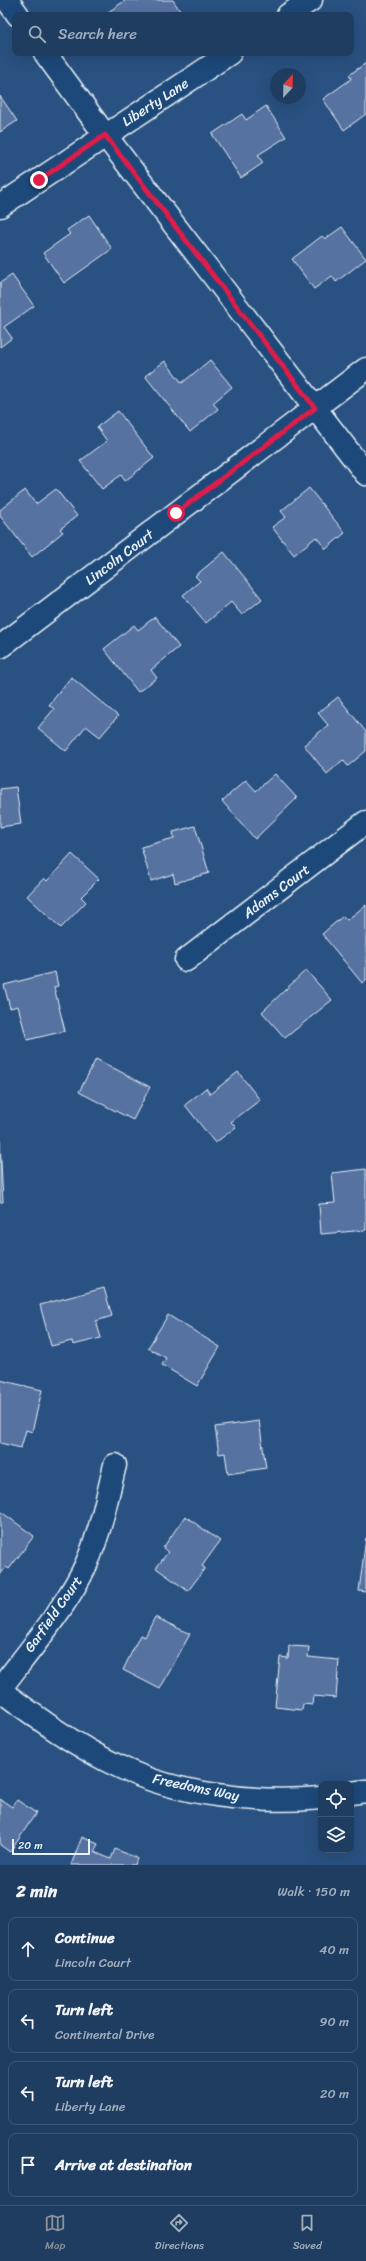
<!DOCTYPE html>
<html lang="en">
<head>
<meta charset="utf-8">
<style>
	:root { --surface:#1f3d61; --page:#2c486a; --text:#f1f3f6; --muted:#a1aebd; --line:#3c5676; --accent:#8c9099 }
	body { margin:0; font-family:Sriracha,sans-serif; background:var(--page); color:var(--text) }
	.controls { position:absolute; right:12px; bottom:12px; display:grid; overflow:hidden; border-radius:8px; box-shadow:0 4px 16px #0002 }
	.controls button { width:36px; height:36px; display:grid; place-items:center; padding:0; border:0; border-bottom:1px solid var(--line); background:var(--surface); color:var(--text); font:20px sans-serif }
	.compass { position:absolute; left:270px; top:68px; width:36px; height:36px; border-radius:50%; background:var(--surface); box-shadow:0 4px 16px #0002; rotate:22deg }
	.scale { position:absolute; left:12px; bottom:10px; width:78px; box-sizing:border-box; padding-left:4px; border:2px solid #e8f1f8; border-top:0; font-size:11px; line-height:14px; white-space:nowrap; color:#e8f1f8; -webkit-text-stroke:3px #1f4a7a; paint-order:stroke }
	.stop { position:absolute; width:12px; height:12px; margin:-9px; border:3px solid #e11d48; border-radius:50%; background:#fff }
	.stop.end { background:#e11d48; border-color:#fff; box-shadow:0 1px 4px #0008 }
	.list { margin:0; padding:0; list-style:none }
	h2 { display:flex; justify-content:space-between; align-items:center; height:52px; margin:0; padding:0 16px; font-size:17px }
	h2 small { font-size:13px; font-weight:400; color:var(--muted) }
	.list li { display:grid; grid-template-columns:26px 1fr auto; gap:12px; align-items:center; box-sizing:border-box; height:64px; margin:0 8px 8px; padding:0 8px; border:1px solid var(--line); border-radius:8px }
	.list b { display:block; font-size:15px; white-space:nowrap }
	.list p { margin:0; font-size:13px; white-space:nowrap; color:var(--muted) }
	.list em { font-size:13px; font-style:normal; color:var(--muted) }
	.icon { flex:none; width:22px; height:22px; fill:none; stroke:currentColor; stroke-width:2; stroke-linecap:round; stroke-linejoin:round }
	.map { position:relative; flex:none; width:366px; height:1865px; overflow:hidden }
	.search { position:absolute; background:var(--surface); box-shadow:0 4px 16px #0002; left:12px; right:12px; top:12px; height:44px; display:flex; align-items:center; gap:10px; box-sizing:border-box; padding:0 14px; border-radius:8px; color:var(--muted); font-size:15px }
	.sheet { height:340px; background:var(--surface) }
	nav { display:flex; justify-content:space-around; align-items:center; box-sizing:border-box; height:56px; border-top:1px solid var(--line); background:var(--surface); font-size:11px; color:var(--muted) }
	nav a { display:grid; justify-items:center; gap:2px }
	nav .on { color:var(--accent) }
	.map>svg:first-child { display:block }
	.building { fill:#5772a1; stroke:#e8f1f8 }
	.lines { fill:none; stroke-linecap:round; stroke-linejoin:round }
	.minor-casing { stroke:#e8f1f8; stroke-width:25 }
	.minor { stroke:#1f4a7a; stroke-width:22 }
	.route { stroke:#e11d48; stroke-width:5 }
	.labels { text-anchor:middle; stroke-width:3; stroke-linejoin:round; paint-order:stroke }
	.street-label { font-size:14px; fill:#e8f1f8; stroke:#1f4a7a }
</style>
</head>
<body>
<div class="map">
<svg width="366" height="1865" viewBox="0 0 366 1865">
	<rect width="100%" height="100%" fill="#295181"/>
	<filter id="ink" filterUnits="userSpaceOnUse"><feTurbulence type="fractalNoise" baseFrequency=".025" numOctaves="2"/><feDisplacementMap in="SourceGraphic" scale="8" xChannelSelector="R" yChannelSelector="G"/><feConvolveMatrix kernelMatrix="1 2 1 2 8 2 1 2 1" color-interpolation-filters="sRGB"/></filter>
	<g filter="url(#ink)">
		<g class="building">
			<path d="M 126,0 L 173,0 L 182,14 L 109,15 L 108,12 Z"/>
			<path d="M 366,63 L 366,114 L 344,130 L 323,99 L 351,79 L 349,75 Z"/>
			<path d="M 0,96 L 17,121 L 0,132 Z"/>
			<path d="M 266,106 L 286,137 L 258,155 L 263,163 L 241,178 L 212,134 L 242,114 L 246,120 Z"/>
			<path d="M 89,215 L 112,249 L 64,283 L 43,253 L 70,234 L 67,230 Z"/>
			<path d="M 342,227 L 366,259 L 336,282 L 332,276 L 314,289 L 292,259 L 322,236 L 325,239 Z"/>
			<path d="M 12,275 L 34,306 L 4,327 L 12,338 L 0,347 L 0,283 Z"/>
			<path d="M 210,360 L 232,387 L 213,403 L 218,409 L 190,432 L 145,376 L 165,361 L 182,383 Z"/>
			<path d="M 118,411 L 154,458 L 125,481 L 121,475 L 102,489 L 80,461 L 107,441 L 97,427 Z"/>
			<path d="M 309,488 L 345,533 L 326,549 L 316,537 L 294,555 L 272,527 L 286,517 L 281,511 Z"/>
			<path d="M 56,489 L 77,516 L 60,529 L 63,532 L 32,557 L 0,516 L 0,510 L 25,490 L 36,504 Z"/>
			<path d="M 224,552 L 262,599 L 242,615 L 231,602 L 206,623 L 183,595 L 200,581 L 195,576 Z"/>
			<path d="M 155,617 L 179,647 L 151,670 L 157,678 L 138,692 L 104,649 L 134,625 L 138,630 Z"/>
			<path d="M 71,677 L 118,716 L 100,737 L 86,726 L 66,751 L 38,728 L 54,709 L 49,705 Z"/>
			<path d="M 338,697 L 366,732 L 366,751 L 348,766 L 343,760 L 327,774 L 304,745 L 328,725 L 318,713 Z"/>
			<path d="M 275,774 L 297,798 L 255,839 L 222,801 L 246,780 L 256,791 Z"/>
			<path d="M 16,787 L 21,824 L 0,827 L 0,789 Z"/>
			<path d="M 195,826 L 209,873 L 175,883 L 173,874 L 151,881 L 141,847 L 174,838 L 173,832 Z"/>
			<path d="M 72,854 L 99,879 L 81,897 L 86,902 L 61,928 L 27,896 L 44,878 L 47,881 Z"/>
			<path d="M 366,905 L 366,980 L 362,983 L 322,934 L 343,916 L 347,920 Z"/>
			<path d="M 306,970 L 332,1000 L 285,1038 L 262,1012 Z"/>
			<path d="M 55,972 L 58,986 L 54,987 L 65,1031 L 27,1040 L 18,1006 L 10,1008 L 4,985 Z"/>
			<path d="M 96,1059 L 150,1087 L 133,1120 L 79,1092 Z"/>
			<path d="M 238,1072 L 260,1100 L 231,1122 L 236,1127 L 215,1143 L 185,1105 L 206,1088 L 210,1094 Z"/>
			<path d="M 0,1141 L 3,1202 L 0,1202 Z"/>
			<path d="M 366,1169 L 366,1230 L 321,1234 L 319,1204 L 335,1203 L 332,1173 Z"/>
			<path d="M 104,1288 L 112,1316 L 96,1321 L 101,1338 L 73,1345 L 72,1341 L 51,1346 L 40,1305 Z"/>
			<path d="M 168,1315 L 220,1347 L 197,1386 L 162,1365 L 166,1358 L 148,1348 Z"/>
			<path d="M 0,1380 L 42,1390 L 32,1432 L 26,1430 L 21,1448 L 0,1443 Z"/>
			<path d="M 259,1421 L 266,1468 L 228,1474 L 225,1453 L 219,1454 L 215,1427 Z"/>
			<path d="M 0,1511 L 34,1536 L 9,1569 L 6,1567 L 0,1575 Z"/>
			<path d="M 185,1516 L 220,1541 L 202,1566 L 205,1568 L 188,1591 L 156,1568 L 168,1552 L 163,1548 Z"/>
			<path d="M 366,1538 L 366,1592 L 359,1591 Z"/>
			<path d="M 155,1617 L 190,1634 L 160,1689 L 123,1670 L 140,1635 L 145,1637 Z"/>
			<path d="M 289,1646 L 309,1647 L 308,1657 L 339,1660 L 336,1698 L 313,1696 L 312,1705 L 303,1704 L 302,1710 L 275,1707 L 280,1657 L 288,1658 Z"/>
			<path d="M 0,1799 L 12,1807 L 17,1800 L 36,1813 L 10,1852 L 0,1845 Z"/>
			<path d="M 82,1837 L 98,1844 L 94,1852 L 111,1859 L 115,1849 L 137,1858 L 135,1865 L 71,1865 Z"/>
		</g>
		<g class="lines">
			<defs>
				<g id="minor">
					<path d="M 7,0 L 18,15"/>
					<path d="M 288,15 L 311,0"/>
					<path d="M 45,53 L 105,135 L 366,474"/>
					<path d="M 0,206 L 230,53"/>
					<path d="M 0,647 L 366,369"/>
					<path d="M 186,960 L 366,822"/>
					<path d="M 0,1689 C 28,1652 59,1616 81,1575 C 99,1541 106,1501 115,1465"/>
					<path d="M 0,1690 C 37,1718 77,1747 120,1767 C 177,1795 258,1804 321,1798"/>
					<path d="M 351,1793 L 366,1791"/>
				</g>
			</defs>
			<use href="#minor" class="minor-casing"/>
			<use href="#minor" class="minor"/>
		</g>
	</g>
	<g class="lines" filter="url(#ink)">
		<path class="route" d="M 39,180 L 105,135 L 315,408 L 176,513"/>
	</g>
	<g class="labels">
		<g class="street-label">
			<text transform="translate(155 102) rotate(-33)" y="5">Liberty Lane</text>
			<text transform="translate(119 557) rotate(-37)" y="5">Lincoln Court</text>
			<text transform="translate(276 891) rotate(-37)" y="5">Adams Court</text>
			<text transform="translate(53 1614) rotate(-55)" y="5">Garfield Court</text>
			<text transform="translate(196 1787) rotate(12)" y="5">Freedoms Way</text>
		</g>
	</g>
</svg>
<div class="controls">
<button><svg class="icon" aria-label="locate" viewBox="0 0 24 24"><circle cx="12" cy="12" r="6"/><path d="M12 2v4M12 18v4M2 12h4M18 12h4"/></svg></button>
<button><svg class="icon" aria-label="layers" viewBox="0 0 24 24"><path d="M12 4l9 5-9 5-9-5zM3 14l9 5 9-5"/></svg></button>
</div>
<svg class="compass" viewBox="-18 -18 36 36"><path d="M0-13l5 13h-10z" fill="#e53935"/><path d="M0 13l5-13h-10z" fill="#a1aebd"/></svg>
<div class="scale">20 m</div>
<div class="stop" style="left:176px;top:513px"></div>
<div class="stop end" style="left:39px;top:180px"></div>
<div class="search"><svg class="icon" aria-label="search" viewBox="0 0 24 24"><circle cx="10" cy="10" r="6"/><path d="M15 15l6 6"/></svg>Search here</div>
</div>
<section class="sheet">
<h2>2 min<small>Walk · 150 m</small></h2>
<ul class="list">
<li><svg class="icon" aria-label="ahead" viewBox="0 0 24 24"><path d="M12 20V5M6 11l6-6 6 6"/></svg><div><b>Continue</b><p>Lincoln Court</p></div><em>40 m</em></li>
<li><svg class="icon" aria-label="left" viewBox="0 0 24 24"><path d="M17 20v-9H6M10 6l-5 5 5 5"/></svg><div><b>Turn left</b><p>Continental Drive</p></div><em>90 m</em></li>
<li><svg class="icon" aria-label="left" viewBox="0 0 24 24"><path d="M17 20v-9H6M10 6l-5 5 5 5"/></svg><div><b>Turn left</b><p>Liberty Lane</p></div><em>20 m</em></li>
<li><svg class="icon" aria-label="arrive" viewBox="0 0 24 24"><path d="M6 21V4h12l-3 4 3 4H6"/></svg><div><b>Arrive at destination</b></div></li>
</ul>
</section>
<nav>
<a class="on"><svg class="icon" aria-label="map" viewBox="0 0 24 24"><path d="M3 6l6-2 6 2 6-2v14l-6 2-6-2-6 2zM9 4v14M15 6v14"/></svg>Map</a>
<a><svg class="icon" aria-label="directions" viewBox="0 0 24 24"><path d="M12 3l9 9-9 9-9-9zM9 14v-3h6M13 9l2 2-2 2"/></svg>Directions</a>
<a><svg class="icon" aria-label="saved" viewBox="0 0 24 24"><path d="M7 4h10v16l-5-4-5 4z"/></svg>Saved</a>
</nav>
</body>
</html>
